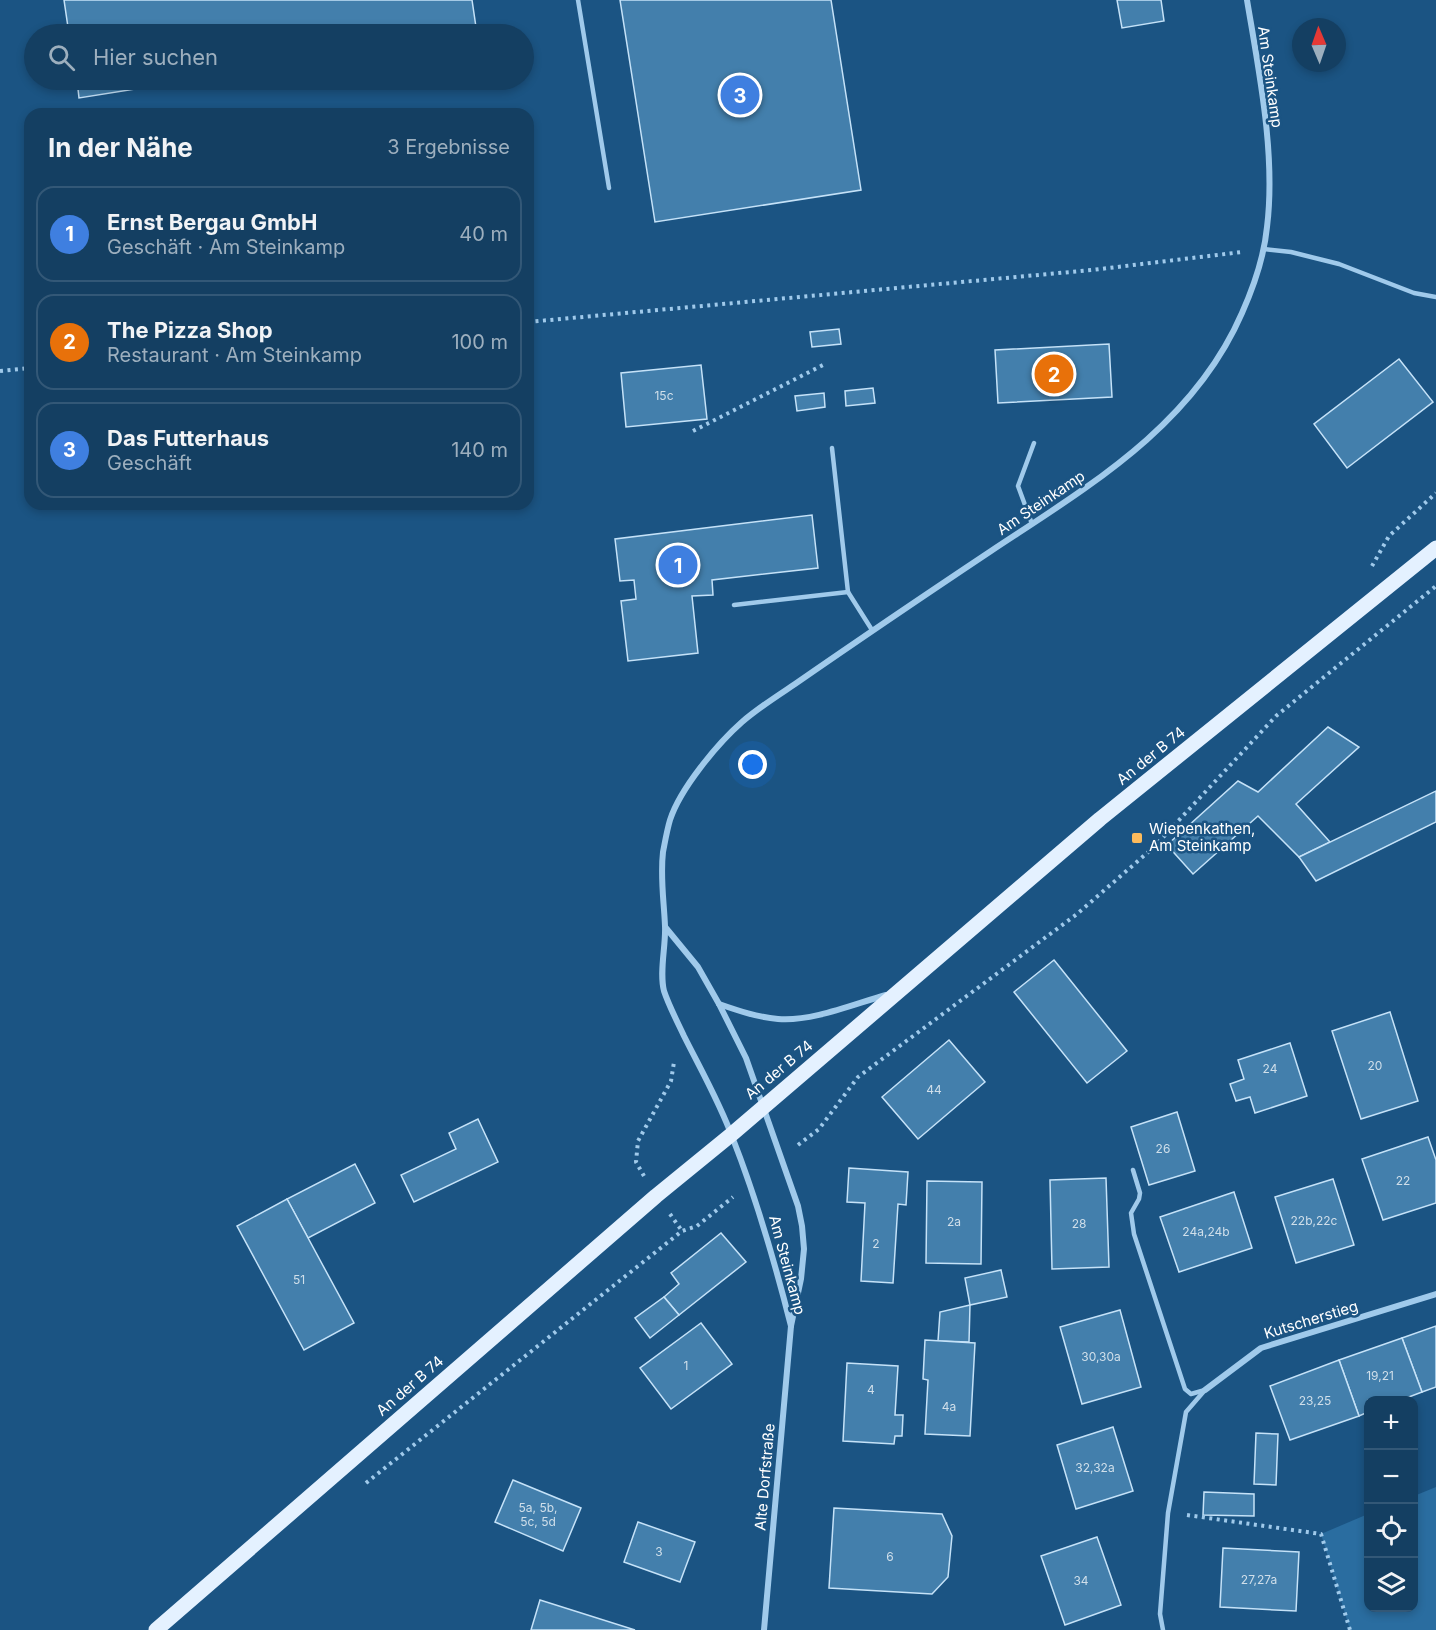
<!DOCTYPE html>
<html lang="de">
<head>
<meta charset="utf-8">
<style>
	:root { --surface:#143f62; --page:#1d4668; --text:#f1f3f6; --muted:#9dafbe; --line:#335877; --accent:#fdbb5c }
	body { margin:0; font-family:Inter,sans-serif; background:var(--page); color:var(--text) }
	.controls { position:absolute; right:18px; bottom:18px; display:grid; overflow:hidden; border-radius:12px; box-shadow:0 3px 9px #0003 }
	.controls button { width:54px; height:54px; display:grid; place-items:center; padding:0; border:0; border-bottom:2px solid var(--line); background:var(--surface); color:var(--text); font:30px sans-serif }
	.compass { position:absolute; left:1292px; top:18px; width:54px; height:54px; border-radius:50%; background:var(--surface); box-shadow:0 3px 9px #0003; rotate:358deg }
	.you { position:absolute; left:753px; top:765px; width:21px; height:21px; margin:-15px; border:4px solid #fff; border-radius:50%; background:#1a73e8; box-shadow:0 0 0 9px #1a73e833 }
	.badge { display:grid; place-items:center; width:39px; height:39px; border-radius:50%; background:var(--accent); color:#fff; font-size:20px; font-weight:700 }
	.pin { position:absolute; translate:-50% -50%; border:3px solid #fff; box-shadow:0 2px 6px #0006 }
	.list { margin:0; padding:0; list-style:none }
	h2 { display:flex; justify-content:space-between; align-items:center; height:78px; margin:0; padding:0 24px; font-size:26px }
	h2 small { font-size:20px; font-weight:400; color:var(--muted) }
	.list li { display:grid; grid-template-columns:39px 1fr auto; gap:18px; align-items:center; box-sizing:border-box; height:96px; margin:0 12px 12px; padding:0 12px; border:2px solid var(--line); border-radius:18px }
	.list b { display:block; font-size:22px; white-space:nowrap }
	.list p { margin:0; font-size:20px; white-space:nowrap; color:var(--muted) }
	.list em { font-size:20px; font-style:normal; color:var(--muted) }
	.icon { flex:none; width:33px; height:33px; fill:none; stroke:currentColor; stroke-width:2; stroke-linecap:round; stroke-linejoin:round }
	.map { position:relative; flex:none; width:1436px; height:1630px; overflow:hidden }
	.search { position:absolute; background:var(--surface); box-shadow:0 3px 9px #0003; left:24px; top:24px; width:510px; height:66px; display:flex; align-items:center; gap:15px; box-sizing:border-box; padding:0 21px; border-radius:33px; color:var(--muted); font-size:22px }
	.panel { position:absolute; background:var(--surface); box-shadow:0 3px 9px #0003; left:24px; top:108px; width:510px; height:402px; border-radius:18px }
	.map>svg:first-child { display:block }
	.green { fill:#2a6da0 }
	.building { fill:#437fac; stroke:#c5e2f8; stroke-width:1.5 }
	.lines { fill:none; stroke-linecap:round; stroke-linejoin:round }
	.path { stroke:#a0caeb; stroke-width:4; stroke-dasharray:3 4.5; stroke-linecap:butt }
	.service { stroke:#a0caeb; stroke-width:4.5 }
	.minor { stroke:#a0caeb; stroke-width:6 }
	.primary { stroke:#e4f1ff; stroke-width:15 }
	.poi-dot { fill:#fdbb5c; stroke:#1b5483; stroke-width:2 }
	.labels { text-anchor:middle; stroke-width:5; stroke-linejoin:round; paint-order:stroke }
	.number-label { font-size:12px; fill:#d0dfea }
	.street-label { font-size:15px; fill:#fff; stroke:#1b5483 }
	.poi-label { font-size:15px; fill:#fff; stroke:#1b5483; text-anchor:start }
</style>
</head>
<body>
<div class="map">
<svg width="1436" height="1630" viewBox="0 0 1436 1630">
	<rect width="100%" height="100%" fill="#1b5483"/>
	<path class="green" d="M 1436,1487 L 1436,1630 L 1350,1630 L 1321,1534 L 1368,1514 L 1368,1608 L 1414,1608 L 1414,1496 Z"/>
	<g class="building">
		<path d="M 64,0 L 472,0 L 477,34 L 69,34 Z"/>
		<path d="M 620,0 L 831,0 L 861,190 L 655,222 Z"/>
		<path d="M 1117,0 L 1161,0 L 1164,21 L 1122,28 Z"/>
		<path d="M 77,80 L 192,80 L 79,98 Z"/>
		<path d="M 839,329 L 841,344 L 812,347 L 810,332 Z"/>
		<path d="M 1109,344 L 1112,397 L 998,403 L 995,350 Z"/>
		<path d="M 1399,359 L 1433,402 L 1347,468 L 1314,424 Z"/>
		<path d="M 701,365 L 707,419 L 626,427 L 621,373 Z"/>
		<path d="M 873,388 L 875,403 L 846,406 L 845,391 Z"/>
		<path d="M 824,393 L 825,407 L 797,411 L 795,396 Z"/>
		<path d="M 812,515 L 818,568 L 712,580 L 713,595 L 692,596 L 698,653 L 628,661 L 621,601 L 636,599 L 634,580 L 620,581 L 615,539 Z"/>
		<path d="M 1328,727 L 1359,747 L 1296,804 L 1330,842 L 1299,857 L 1258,816 L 1193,874 L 1167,845 L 1238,781 L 1258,792 Z"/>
		<path d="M 1436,791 L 1436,822 L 1316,881 L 1299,857 Z"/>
		<path d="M 1054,960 L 1127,1051 L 1087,1083 L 1014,992 Z"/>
		<path d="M 1390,1012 L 1418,1101 L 1361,1119 L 1332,1031 Z"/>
		<path d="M 949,1040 L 985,1082 L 918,1139 L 882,1097 Z"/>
		<path d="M 1290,1043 L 1307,1096 L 1255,1113 L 1250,1097 L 1236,1101 L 1230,1084 L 1244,1079 L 1238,1060 Z"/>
		<path d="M 1177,1112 L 1195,1171 L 1149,1185 L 1131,1127 Z"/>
		<path d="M 478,1119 L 498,1162 L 414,1202 L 401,1175 L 456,1149 L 449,1133 Z"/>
		<path d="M 1428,1137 L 1436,1160 L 1436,1203 L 1383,1220 L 1362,1159 Z"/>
		<path d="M 355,1164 L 375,1203 L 308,1238 L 287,1199 Z"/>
		<path d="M 849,1168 L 908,1172 L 906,1205 L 898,1204 L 893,1283 L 861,1281 L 865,1203 L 847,1202 Z"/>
		<path d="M 1106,1178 L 1109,1267 L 1052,1269 L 1050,1180 Z"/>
		<path d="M 1333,1179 L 1354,1245 L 1296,1263 L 1275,1197 Z"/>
		<path d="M 927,1181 L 982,1182 L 981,1264 L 926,1263 Z"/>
		<path d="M 1234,1192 L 1252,1248 L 1179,1272 L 1160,1217 Z"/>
		<path d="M 287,1199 L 354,1323 L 304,1350 L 237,1226 Z"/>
		<path d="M 721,1233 L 746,1262 L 679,1315 L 664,1297 L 679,1284 L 671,1273 Z"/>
		<path d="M 1001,1270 L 1007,1297 L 970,1305 L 965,1278 Z"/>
		<path d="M 664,1297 L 679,1315 L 650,1338 L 635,1318 Z"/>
		<path d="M 970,1305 L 969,1342 L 938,1341 L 940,1312 Z"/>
		<path d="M 1120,1310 L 1141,1387 L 1082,1404 L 1060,1327 Z"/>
		<path d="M 701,1323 L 732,1364 L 671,1409 L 640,1368 Z"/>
		<path d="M 1436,1326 L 1436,1387 L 1422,1392 L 1402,1338 Z"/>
		<path d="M 1402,1338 L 1422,1392 L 1401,1400 L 1368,1400 L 1368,1412 L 1359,1416 L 1339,1360 Z"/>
		<path d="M 925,1340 L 975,1343 L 970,1436 L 925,1434 L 928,1380 L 923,1379 Z"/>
		<path d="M 1339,1360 L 1359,1416 L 1290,1440 L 1270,1386 Z"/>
		<path d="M 847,1363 L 898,1366 L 895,1415 L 903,1415 L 902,1436 L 895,1436 L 894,1444 L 843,1441 Z"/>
		<path d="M 1113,1427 L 1133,1491 L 1076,1509 L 1057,1445 Z"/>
		<path d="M 1256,1433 L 1278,1434 L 1276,1485 L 1254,1484 Z"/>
		<path d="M 513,1480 L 581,1508 L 563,1551 L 495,1522 Z"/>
		<path d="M 1204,1492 L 1254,1494 L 1254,1516 L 1203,1515 Z"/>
		<path d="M 834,1508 L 942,1514 L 952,1536 L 948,1577 L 932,1594 L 829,1588 Z"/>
		<path d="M 638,1522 L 695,1542 L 680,1582 L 624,1562 Z"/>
		<path d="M 1097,1537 L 1121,1605 L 1065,1625 L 1041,1556 Z"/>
		<path d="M 1223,1548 L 1299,1552 L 1296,1611 L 1220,1607 Z"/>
		<path d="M 540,1600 L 635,1630 L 531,1630 Z"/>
	</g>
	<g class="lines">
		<g class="path">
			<path d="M 528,322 L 1092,270 L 1242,252"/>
			<path d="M 0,371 L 30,368"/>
			<path d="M 693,431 L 823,365"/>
			<path d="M 1372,566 L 1389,536 L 1436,493"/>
			<path d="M 798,1145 L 819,1129 L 858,1077 L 1077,914 L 1154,847 L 1276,716 L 1436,586"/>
			<path d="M 644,1176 L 636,1162 L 638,1141 L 671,1081 L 674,1062"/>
			<path d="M 670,1214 L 682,1231"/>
			<path d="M 366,1483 L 682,1231 L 697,1226 L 733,1197"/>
			<path d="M 1187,1515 L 1321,1534 L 1350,1630"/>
		</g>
		<g class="service">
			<path d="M 578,0 L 609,188"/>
			<path d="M 1264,249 L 1291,252 L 1339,264 L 1414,293 L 1436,297"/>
			<path d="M 832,448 L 848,592"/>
			<path d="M 1032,524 L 1018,486 L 1034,443"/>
			<path d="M 734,605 L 848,592 L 872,630"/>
			<path d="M 1133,1170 L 1140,1193 L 1139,1199 L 1131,1213 L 1134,1234 L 1185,1389 L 1191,1394 L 1205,1390"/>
			<path d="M 1163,1630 L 1160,1614 L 1168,1513 L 1186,1412 L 1205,1390"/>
		</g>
		<g class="minor">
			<path d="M 666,928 L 698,967 L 719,1004 L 746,1058 L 798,1206 L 802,1226 L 804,1249 L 801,1279 L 791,1326 L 764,1630"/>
			<path d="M 719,1004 C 739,1011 757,1017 778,1019 C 811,1022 854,1004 886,995"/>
			<path d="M 791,1326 C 775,1263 757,1200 733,1139 C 720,1103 701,1070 684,1036 C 677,1021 669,1006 664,991 C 659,972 666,946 665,926 C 664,901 660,878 663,852 C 665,842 667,830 670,820 C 680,789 717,744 742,722 C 758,708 777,696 795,684 C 860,639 925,595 991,551 C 1089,486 1193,426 1242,313 C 1254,286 1264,258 1267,227 C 1276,155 1259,72 1247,0"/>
			<path d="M 1205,1390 L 1261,1348 L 1436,1294"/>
		</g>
		<path class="primary" d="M 156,1630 L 656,1196 L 732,1134 L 1100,819 L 1436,548"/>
	</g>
	<rect class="poi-dot" x="1131" y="832" width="12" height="12" rx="3"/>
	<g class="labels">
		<g class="number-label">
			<text x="664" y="400">15c</text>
			<text x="1375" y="1070">20</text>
			<text x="1270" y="1073">24</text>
			<text x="934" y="1094">44</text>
			<text x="1163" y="1153">26</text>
			<text x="1403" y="1185">22</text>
			<text x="1314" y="1225">22b,22c</text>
			<text x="954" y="1226">2a</text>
			<text x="1079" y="1228">28</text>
			<text x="1206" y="1236">24a,24b</text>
			<text x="876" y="1248">2</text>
			<text x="299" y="1284">51</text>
			<text x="1101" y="1361">30,30a</text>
			<text x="686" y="1370">1</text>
			<text x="1380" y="1380">19,21</text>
			<text x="871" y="1394">4</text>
			<text x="1315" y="1405">23,25</text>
			<text x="949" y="1411">4a</text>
			<text x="1095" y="1472">32,32a</text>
			<text x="538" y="1512">5a, 5b,<tspan x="538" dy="14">5c, 5d</tspan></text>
			<text x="659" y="1556">3</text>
			<text x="890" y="1561">6</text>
			<text x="1259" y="1584">27,27a</text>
			<text x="1081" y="1585">34</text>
		</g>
		<g class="street-label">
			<text transform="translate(1270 77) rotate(82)" y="5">Am Steinkamp</text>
			<text transform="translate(1041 503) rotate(-34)" y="5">Am Steinkamp</text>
			<text transform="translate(1151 756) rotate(-39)" y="5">An der B 74</text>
			<text transform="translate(779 1070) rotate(-40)" y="5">An der B 74</text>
			<text transform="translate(787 1265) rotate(75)" y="5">Am Steinkamp</text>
			<text transform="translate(1311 1320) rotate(-17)" y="5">Kutscherstieg</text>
			<text transform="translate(410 1386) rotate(-41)" y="5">An der B 74</text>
			<text transform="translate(765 1477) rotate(-85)" y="5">Alte Dorfstraße</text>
		</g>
		<g class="poi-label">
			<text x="1149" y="834">Wiepenkathen,<tspan x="1149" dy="17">Am Steinkamp</tspan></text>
		</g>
	</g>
</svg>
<div class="controls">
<button>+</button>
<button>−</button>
<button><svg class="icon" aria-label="locate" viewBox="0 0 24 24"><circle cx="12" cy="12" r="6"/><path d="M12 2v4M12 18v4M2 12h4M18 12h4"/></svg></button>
<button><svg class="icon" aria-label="layers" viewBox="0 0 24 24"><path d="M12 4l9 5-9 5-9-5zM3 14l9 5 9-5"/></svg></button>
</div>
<svg class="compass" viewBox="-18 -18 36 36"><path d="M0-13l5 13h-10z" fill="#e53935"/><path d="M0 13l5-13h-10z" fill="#9dafbe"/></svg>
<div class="you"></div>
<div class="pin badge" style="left:678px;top:565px;background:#3f7fe0">1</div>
<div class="pin badge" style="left:1054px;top:374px;background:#e8710a">2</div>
<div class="pin badge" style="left:740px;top:95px;background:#3f7fe0">3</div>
<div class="search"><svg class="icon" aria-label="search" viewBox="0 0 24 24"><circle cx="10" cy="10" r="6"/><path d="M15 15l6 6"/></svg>Hier suchen</div>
<section class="panel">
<h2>In der Nähe<small>3 Ergebnisse</small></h2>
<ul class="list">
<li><span class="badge" style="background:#3f7fe0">1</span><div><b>Ernst Bergau GmbH</b><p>Geschäft · Am Steinkamp</p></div><em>40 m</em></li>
<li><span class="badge" style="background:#e8710a">2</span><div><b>The Pizza Shop</b><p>Restaurant · Am Steinkamp</p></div><em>100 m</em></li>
<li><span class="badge" style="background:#3f7fe0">3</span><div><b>Das Futterhaus</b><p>Geschäft</p></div><em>140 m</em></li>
</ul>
</section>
</div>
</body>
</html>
